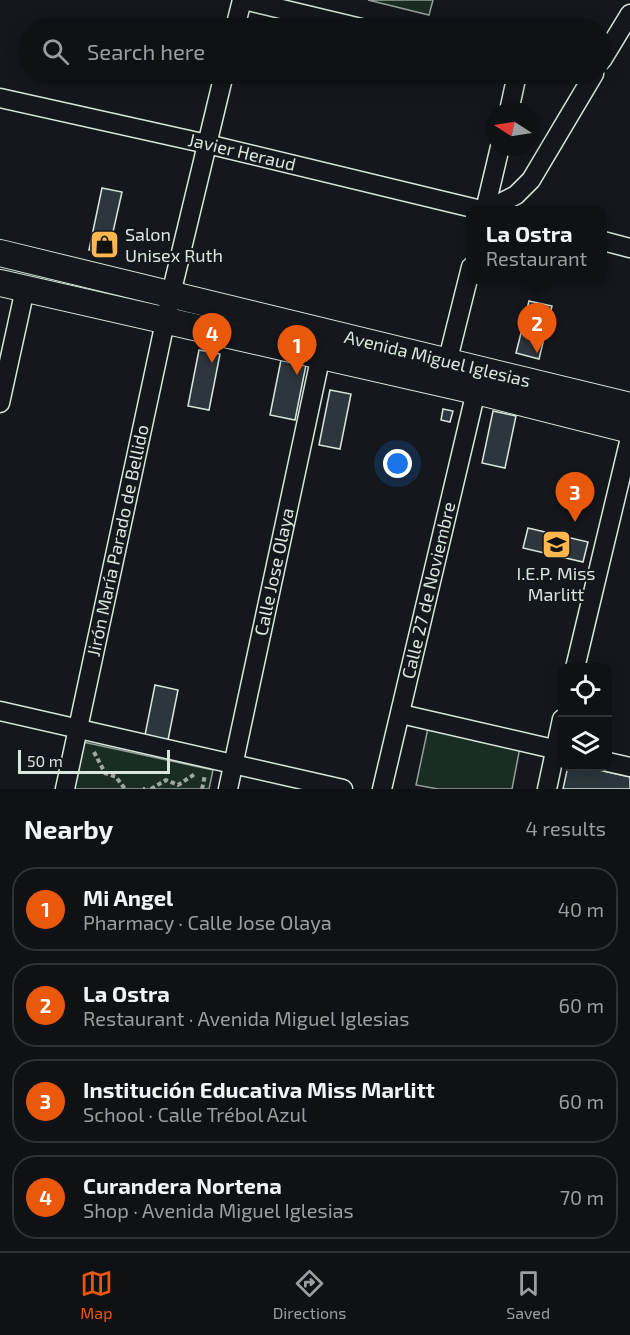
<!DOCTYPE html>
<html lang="en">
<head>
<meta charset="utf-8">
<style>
	:root { --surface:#0f1215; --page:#1d2022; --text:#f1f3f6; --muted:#9b9ea0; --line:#2f3234; --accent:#ea580c }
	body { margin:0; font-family:"Exo 2",sans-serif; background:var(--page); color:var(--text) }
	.controls { position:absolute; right:18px; bottom:18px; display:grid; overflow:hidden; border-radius:12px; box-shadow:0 3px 15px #0003 }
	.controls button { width:54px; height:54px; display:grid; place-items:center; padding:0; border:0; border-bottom:2px solid var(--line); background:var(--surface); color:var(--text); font:30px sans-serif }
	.compass { position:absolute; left:486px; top:102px; width:54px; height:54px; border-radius:50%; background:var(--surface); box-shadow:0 3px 15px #0003; rotate:282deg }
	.scale { position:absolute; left:18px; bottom:15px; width:152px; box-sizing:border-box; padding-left:6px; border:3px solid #d8e6dc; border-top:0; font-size:16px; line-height:21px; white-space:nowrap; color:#d8e6dc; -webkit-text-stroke:4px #14181c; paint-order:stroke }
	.you { position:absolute; left:398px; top:464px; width:21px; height:21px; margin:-15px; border:4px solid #fff; border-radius:50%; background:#1a73e8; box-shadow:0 0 0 9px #1a73e833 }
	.badge { display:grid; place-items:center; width:39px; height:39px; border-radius:50%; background:var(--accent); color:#fff; font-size:20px; font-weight:700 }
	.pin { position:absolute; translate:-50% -50px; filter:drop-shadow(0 2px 3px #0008) }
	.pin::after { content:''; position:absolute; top:32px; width:21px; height:18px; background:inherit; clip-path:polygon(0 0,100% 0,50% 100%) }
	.popup { position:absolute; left:466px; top:206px; width:141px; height:78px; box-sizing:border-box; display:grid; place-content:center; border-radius:12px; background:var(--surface); filter:drop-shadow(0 2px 4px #0005); font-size:20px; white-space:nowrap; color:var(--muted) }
	.popup b { font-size:22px; color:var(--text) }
	.popup::after { content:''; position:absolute; left:50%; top:100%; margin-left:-12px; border:12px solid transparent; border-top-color:var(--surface) }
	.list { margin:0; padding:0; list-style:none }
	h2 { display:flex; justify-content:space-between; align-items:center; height:78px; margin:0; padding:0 24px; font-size:26px }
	h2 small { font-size:20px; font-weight:400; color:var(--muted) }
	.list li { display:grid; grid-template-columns:39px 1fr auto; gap:18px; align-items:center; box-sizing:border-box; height:84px; margin:0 12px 12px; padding:0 12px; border:2px solid var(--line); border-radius:24px }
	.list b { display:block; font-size:22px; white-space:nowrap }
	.list p { margin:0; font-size:20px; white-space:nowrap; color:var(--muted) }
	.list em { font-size:20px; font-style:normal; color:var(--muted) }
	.icon { flex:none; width:33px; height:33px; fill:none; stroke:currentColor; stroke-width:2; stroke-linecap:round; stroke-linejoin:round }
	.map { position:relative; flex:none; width:630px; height:789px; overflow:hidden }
	.search { position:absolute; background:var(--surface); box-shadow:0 3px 15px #0003; left:18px; right:18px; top:18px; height:66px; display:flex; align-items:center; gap:15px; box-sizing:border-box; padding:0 21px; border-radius:33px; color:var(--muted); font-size:22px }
	.sheet { height:462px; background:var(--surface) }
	nav { display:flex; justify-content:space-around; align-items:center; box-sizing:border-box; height:84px; border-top:2px solid var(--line); background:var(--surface); font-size:16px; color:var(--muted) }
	nav a { display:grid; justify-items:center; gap:3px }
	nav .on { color:var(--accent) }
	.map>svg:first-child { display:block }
	.green { fill:#1a2d24; stroke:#939e99; stroke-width:1.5 }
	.building { fill:#2c363c; stroke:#d8e6dc; stroke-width:1.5 }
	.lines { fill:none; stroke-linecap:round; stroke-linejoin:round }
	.minor-casing { stroke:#d8e6dc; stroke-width:21 }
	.secondary-casing { stroke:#d8e6dc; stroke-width:28 }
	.path { stroke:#9da8a2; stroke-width:4; stroke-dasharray:4.5 3; stroke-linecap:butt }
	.minor { stroke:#14181c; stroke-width:18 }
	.secondary { stroke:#14181c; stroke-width:26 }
	.labels { text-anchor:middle; stroke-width:4.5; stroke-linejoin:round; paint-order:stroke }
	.street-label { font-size:18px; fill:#d8e6dc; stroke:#14181c }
	.poi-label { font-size:18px; fill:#d8e6dc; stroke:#14181c; text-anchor:start }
</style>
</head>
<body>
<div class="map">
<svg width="630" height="789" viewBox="0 0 630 789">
	<rect width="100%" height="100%" fill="#14181c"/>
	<g class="green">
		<path d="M 368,0 L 433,0 L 429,15 Z"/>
		<path d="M 428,728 L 520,747 L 512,789 L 438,789 L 416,785 Z"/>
		<path d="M 83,742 L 213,770 L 209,789 L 72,789 Z"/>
	</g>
	<g class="building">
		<path d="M 102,188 L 122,192 L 108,254 L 89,250 Z"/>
		<path d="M 529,301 L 552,306 L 539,359 L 516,353 Z"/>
		<path d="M 199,350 L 220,354 L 209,410 L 188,406 Z"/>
		<path d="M 281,360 L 306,365 L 295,420 L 270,415 Z"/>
		<path d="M 330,390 L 351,394 L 340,449 L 319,445 Z"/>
		<path d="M 443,409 L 453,411 L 450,422 L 441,420 Z"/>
		<path d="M 493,411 L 516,416 L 505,468 L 482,463 Z"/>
		<path d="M 528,528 L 588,542 L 583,562 L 523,548 Z"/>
		<path d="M 155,685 L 178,690 L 168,740 L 145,735 Z"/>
		<path d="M 568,766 L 581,766 L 630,777 L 630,789 L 563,789 Z"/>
	</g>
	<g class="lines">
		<defs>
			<g id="minor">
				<path d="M 244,0 L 361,28"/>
				<path d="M 235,28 L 242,0"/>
				<path d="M 602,60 L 630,14"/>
				<path id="s1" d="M 0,98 L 207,144 L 481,210"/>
				<path d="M 509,111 L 516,79 L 516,74"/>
				<path d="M 485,210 L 500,147"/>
				<path d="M 487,210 L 516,195 L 531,180 L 594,74"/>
				<path d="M 603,241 L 630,248"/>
				<path d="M 447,363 L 471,267"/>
				<path d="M 0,403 L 25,289"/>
				<path d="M 575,668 L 630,438"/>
				<path d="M 0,711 L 343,789"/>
				<path d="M 401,714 L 562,751"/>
				<path d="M 608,762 L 630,767"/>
				<path id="s2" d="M 65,789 L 171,294 L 224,74"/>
				<path id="s3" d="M 228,789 L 321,355"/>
				<path id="s4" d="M 382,789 L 476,391"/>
				<path d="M 547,789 L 562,719"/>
			</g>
			<g id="secondary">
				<path id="s5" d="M 0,253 L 630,406"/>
				<path d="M 0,283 L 476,391 L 630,430"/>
			</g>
		</defs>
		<use href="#minor" class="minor-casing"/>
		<use href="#secondary" class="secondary-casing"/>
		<g class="path">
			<path d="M 94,752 L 105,773 L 116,777 L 125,789"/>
			<path d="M 143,789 L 145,789"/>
			<path d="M 151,789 L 166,780 L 178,785 L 195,774"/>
			<path d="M 202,789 L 205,775"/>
		</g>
		<use href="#minor" class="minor"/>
		<use href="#secondary" class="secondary"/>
	</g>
	<defs>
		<symbol id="shop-square" viewBox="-11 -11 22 22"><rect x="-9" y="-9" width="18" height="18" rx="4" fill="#ffb74d" stroke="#14181c"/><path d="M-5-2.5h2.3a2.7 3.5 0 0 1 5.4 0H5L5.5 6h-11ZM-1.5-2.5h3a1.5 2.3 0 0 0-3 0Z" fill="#111"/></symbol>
		<symbol id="school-square" viewBox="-11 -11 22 22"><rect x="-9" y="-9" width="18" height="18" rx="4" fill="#ffb74d" stroke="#14181c"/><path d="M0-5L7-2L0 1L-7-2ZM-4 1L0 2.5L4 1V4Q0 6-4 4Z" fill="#111"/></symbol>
	</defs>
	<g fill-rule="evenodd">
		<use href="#shop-square" x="88" y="228" width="33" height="33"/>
		<use href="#school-square" x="540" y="528" width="33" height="33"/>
	</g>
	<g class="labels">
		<g class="street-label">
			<text dy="6" stroke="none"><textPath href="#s1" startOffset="248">Javier Heraud</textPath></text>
			<text dy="6" stroke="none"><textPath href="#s5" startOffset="450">Avenida Miguel Iglesias</textPath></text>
			<text dy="6" stroke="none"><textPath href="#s2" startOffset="254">Jirón María Parado de Bellido</textPath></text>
			<text dy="6" stroke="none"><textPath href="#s3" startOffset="222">Calle Jose Olaya</textPath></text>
			<text dy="6" stroke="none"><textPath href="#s4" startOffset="204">Calle 27 de Noviembre</textPath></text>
		</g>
		<g class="poi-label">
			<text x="125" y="241">Salon<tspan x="125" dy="21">Unisex Ruth</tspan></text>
			<text x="556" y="580" text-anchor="middle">I.E.P. Miss<tspan x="556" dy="21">Marlitt</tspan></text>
		</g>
	</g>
</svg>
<div class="controls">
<button><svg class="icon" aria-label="locate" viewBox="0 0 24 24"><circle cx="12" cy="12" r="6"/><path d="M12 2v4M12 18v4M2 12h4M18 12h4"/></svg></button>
<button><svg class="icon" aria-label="layers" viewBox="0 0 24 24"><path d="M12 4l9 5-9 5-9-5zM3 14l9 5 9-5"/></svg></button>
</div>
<svg class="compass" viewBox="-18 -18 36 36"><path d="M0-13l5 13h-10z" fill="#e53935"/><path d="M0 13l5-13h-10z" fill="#9b9ea0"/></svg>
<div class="scale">50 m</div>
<div class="you"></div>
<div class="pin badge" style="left:297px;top:375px">1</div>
<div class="pin badge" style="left:537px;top:353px">2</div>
<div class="popup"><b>La Ostra</b>Restaurant</div>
<div class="pin badge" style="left:575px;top:522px">3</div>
<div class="pin badge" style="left:212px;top:363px">4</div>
<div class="search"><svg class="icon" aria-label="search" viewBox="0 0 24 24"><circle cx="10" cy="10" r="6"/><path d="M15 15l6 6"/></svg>Search here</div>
</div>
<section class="sheet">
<h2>Nearby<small>4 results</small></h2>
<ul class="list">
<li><span class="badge">1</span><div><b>Mi Angel</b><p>Pharmacy · Calle Jose Olaya</p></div><em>40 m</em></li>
<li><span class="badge">2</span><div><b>La Ostra</b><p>Restaurant · Avenida Miguel Iglesias</p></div><em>60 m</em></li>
<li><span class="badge">3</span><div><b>Institución Educativa Miss Marlitt</b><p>School · Calle Trébol Azul</p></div><em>60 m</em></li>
<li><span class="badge">4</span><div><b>Curandera Nortena</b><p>Shop · Avenida Miguel Iglesias</p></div><em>70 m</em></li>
</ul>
</section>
<nav>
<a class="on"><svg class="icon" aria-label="map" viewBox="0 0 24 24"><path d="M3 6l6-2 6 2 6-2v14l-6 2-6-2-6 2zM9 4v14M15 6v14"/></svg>Map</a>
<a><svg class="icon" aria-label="directions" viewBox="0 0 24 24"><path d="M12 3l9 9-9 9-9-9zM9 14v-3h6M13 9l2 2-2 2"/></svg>Directions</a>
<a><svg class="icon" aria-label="saved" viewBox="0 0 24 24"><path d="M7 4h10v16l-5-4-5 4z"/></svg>Saved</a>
</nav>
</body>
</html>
